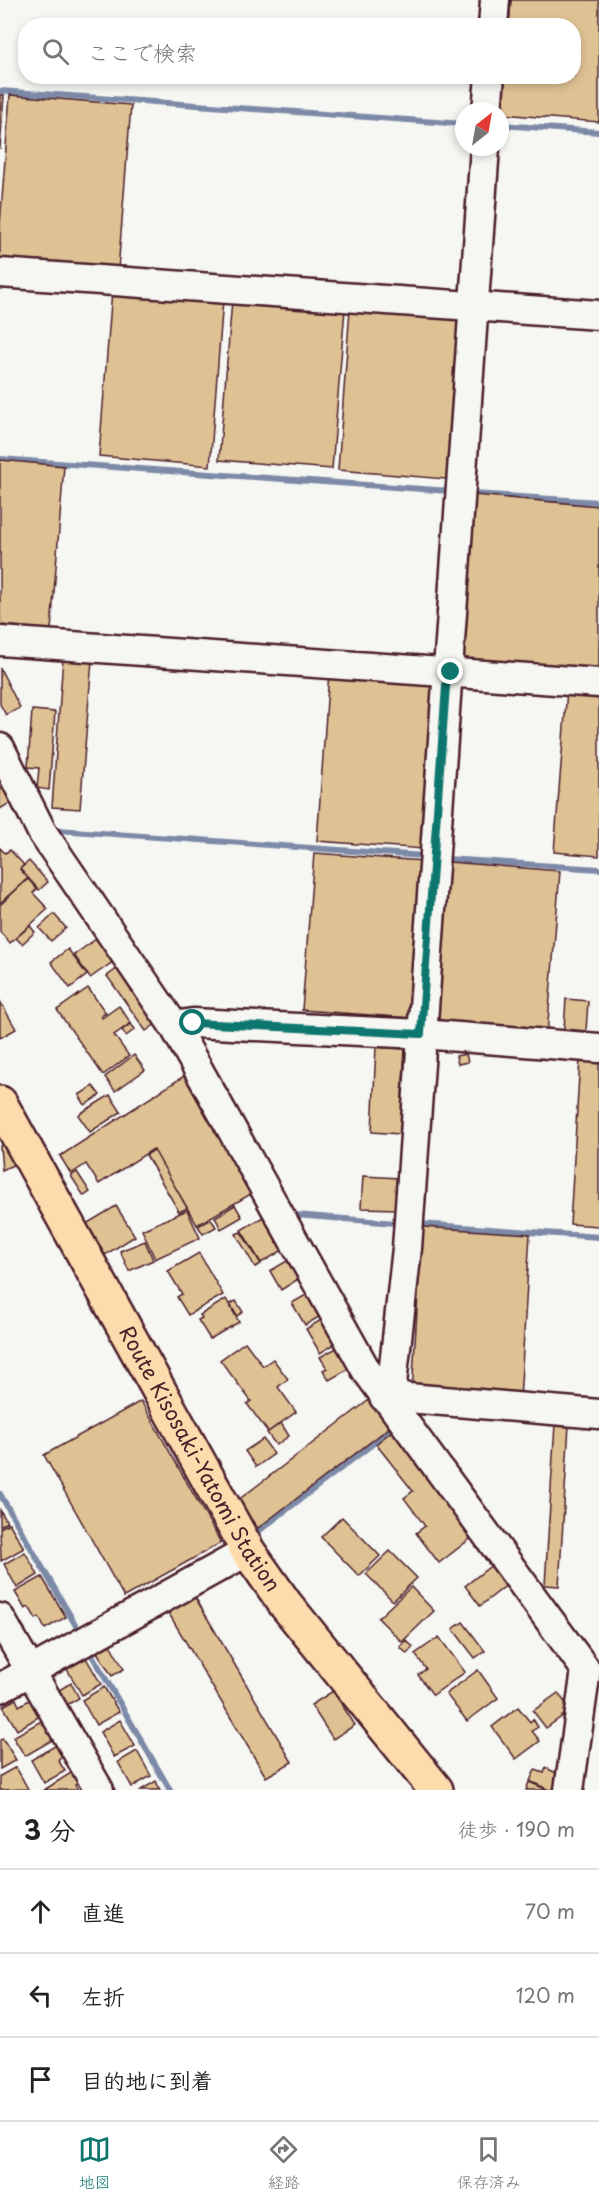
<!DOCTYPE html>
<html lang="ja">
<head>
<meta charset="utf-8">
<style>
	:root { --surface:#fff; --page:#f6f6f6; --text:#222; --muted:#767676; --line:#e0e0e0; --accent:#0f766e }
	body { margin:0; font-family:"Playpen Sans","Klee One",sans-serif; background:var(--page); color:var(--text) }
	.compass { position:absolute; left:455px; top:102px; width:54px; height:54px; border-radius:50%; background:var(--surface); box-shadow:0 3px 9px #0003; rotate:31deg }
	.stop { position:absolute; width:18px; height:18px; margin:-14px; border:4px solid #0f766e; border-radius:50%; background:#fff }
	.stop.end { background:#0f766e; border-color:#fff; box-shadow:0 2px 6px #0008 }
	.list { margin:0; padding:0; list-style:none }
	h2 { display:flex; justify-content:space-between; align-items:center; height:78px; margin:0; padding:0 24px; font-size:26px }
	h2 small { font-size:20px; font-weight:400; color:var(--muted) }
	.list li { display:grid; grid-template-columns:39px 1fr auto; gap:18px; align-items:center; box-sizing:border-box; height:84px; padding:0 24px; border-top:2px solid var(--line) }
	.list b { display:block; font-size:22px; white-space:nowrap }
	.list em { font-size:20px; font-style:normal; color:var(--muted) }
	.icon { flex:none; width:33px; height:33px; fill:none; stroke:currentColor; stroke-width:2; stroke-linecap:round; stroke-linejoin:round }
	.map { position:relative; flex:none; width:599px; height:1790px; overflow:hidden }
	.search { position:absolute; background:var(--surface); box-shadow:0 3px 9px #0003; left:18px; right:18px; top:18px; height:66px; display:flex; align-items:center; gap:15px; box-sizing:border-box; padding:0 21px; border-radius:24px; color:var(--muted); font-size:22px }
	.sheet { height:330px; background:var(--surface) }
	nav { display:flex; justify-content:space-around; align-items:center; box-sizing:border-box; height:84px; border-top:2px solid var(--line); background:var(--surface); font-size:16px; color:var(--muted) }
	nav a { display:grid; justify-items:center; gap:3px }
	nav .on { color:var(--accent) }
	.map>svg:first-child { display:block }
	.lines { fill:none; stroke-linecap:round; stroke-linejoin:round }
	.stream { stroke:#7c8aa8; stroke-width:6 }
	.building { fill:#dec293; stroke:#4a1f2b; stroke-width:1.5 }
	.minor-casing { stroke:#4a1f2b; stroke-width:33 }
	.major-casing { stroke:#4a1f2b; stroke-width:38 }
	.minor { stroke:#f6f6f2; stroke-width:28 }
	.major { stroke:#fedbac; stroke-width:33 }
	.route { stroke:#0f766e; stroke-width:8 }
	.labels { text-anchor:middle; stroke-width:5; stroke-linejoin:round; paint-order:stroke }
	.street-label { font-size:21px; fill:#4a1f2b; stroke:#f6f6f2 }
</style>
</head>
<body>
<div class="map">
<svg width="599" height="1790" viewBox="0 0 599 1790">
	<rect width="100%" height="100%" fill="#f6f6f2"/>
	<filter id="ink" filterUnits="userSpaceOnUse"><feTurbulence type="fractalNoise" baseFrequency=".0167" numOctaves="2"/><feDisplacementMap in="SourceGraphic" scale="12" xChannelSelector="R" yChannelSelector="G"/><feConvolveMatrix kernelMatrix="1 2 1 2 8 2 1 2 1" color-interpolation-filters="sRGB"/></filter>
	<g filter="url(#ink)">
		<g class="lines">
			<g class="stream">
				<path d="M 0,91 L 464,124"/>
				<path d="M 500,125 L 599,132"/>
				<path d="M 0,459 L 450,491"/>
				<path d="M 473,494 L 599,502"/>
				<path d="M 58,830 L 424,856"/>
				<path d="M 447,859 L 599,869"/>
				<path d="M 295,1215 L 395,1223"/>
				<path d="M 420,1224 L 599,1237"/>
				<path d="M 0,1494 L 79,1631"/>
				<path d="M 256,1533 L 392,1429"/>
				<path d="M 89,1650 L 170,1790"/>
			</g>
		</g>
		<g class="building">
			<path d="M 511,0 L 599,0 L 599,122 L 502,114 L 505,76 L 574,76 L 574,26 L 509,26 Z"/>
			<path d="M 0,95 L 4,95 L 0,149 Z"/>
			<path d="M 10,95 L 131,105 L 118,271 L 0,261 L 0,225 Z"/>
			<path d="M 112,290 L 223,299 L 210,466 L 99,456 Z"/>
			<path d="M 232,300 L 345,309 L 332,469 L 219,460 Z"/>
			<path d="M 350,309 L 459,318 L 446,479 L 338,470 Z"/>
			<path d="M 0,460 L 64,466 L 51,630 L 0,625 Z"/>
			<path d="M 474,495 L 599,506 L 599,670 L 462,658 Z"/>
			<path d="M 63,658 L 92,660 L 80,809 L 52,807 Z"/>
			<path d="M 0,668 L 20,708 L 6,715 L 0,704 Z"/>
			<path d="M 329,672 L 436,681 L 424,849 L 317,841 Z"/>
			<path d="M 567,690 L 599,693 L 599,856 L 554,852 Z"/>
			<path d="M 32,710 L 55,712 L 49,790 L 37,788 L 39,768 L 28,767 Z"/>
			<path d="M 7,786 L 15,800 L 0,809 L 0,790 Z"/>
			<path d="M 0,848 L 5,853 L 10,850 L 24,865 L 20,869 L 28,878 L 0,903 Z"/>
			<path d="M 314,853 L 423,861 L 411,1018 L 302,1010 Z"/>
			<path d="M 29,861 L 48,882 L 39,890 L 20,869 Z"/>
			<path d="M 449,862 L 560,871 L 547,1035 L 436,1026 Z"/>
			<path d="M 28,879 L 37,889 L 33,893 L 48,909 L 10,943 L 0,932 L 0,905 Z"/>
			<path d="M 54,914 L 66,928 L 51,941 L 39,928 Z"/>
			<path d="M 30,926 L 35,932 L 22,944 L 16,938 Z"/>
			<path d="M 100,936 L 117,959 L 90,978 L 74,955 Z"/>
			<path d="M 68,949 L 87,975 L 70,988 L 51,962 Z"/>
			<path d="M 121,966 L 160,1021 L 146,1031 L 107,976 Z"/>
			<path d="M 88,988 L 106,1013 L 101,1016 L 102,1018 L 119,1006 L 131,1023 L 114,1035 L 129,1056 L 103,1075 L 57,1010 Z"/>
			<path d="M 566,999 L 588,1001 L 586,1031 L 564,1029 Z"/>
			<path d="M 0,1001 L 16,1029 L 0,1038 Z"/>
			<path d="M 131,1024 L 135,1029 L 126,1036 L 122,1030 Z"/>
			<path d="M 376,1047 L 405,1049 L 400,1134 L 372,1132 Z"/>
			<path d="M 466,1054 L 468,1062 L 458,1064 L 456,1056 Z"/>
			<path d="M 134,1055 L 145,1070 L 115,1091 L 105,1077 Z"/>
			<path d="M 580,1059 L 599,1060 L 599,1226 L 570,1224 Z"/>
			<path d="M 184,1076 L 251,1194 L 197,1225 L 153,1149 L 99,1184 L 86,1164 L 71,1174 L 60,1156 Z"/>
			<path d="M 93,1086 L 100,1095 L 85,1105 L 79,1095 Z"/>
			<path d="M 110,1095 L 121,1112 L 90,1132 L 78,1115 Z"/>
			<path d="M 6,1144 L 15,1164 L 2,1170 L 0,1146 Z"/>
			<path d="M 154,1150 L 187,1208 L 179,1212 L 146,1155 Z"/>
			<path d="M 77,1172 L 90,1192 L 84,1196 L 71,1176 Z"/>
			<path d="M 363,1176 L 399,1178 L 398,1209 L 361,1208 Z"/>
			<path d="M 235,1205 L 242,1217 L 221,1229 L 215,1217 Z"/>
			<path d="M 116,1206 L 135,1236 L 105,1255 L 86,1224 Z"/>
			<path d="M 187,1210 L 200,1238 L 155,1259 L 142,1230 Z"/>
			<path d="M 263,1217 L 283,1250 L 261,1263 L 241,1230 Z"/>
			<path d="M 211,1219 L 216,1227 L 203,1234 L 198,1226 Z"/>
			<path d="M 422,1227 L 530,1234 L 520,1400 L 412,1393 Z"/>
			<path d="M 241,1232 L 261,1264 L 255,1267 L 236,1234 Z"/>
			<path d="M 145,1241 L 153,1260 L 129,1271 L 120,1251 Z"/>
			<path d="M 199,1253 L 223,1295 L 188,1315 L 177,1297 L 182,1294 L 168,1271 Z"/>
			<path d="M 292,1258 L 303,1276 L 281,1290 L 270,1271 Z"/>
			<path d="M 313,1291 L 326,1313 L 305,1325 L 292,1303 Z"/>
			<path d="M 226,1299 L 239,1322 L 210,1339 L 198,1320 L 202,1318 L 200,1315 Z"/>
			<path d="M 236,1301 L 243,1312 L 237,1316 L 230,1304 Z"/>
			<path d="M 326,1317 L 340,1341 L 320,1353 L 306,1329 Z"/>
			<path d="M 245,1342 L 263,1366 L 273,1359 L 288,1379 L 278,1387 L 296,1412 L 268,1432 L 247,1404 L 251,1401 L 220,1360 Z"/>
			<path d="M 342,1345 L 354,1366 L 329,1380 L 323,1370 L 327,1368 L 320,1357 Z"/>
			<path d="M 369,1400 L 390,1427 L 258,1528 L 237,1501 Z"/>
			<path d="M 141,1401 L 221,1543 L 124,1597 L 44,1455 Z"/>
			<path d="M 281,1423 L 289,1436 L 276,1445 L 267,1433 Z"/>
			<path d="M 555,1424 L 569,1425 L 559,1586 L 545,1585 Z"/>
			<path d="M 393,1430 L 475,1535 L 439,1563 L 416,1533 L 425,1526 L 404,1498 L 413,1491 L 376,1444 Z"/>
			<path d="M 263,1439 L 274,1454 L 256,1467 L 245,1451 Z"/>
			<path d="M 0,1510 L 7,1522 L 0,1526 Z"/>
			<path d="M 342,1517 L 380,1556 L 359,1576 L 321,1537 Z"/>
			<path d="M 9,1523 L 24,1548 L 1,1561 L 0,1528 Z"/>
			<path d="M 390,1551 L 417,1578 L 393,1601 L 366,1574 Z"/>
			<path d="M 25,1552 L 38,1575 L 17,1588 L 4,1564 Z"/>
			<path d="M 493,1564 L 508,1584 L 480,1606 L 465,1586 Z"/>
			<path d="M 42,1577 L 66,1617 L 45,1629 L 39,1617 L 36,1619 L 29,1607 L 25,1609 L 15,1592 Z"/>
			<path d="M 411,1587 L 434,1611 L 402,1642 L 378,1618 Z"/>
			<path d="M 192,1592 L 292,1762 L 266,1777 L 165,1607 Z"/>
			<path d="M 463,1622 L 485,1651 L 475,1658 L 453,1629 Z"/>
			<path d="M 439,1637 L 465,1672 L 433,1695 L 418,1675 L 426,1669 L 415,1654 Z"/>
			<path d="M 406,1640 L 413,1647 L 407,1654 L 400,1647 Z"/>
			<path d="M 108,1641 L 124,1669 L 112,1676 L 95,1649 Z"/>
			<path d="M 86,1658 L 101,1684 L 82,1695 L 67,1669 Z"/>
			<path d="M 478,1670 L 498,1698 L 467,1721 L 446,1694 Z"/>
			<path d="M 71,1683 L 79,1698 L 67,1705 L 59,1690 Z"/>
			<path d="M 104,1687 L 119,1712 L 96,1725 L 82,1700 Z"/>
			<path d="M 333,1691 L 355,1725 L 333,1739 L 311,1705 Z"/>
			<path d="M 558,1693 L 571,1710 L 546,1728 L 533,1711 Z"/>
			<path d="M 16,1699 L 19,1706 L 31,1699 L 40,1716 L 17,1730 L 3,1706 Z"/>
			<path d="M 518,1707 L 530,1722 L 533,1719 L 538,1727 L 532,1731 L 540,1741 L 516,1759 L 492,1727 Z"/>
			<path d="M 43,1720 L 54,1739 L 25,1756 L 13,1737 Z"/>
			<path d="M 120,1720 L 135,1746 L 114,1757 L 100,1732 Z"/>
			<path d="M 3,1739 L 16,1760 L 0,1769 L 0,1740 Z"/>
			<path d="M 60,1743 L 67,1754 L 58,1760 L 65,1771 L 44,1783 L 31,1760 Z"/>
			<path d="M 137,1751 L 151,1776 L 132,1787 L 118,1762 Z"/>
			<path d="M 16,1767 L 28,1789 L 0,1790 L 0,1776 Z"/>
			<path d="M 546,1768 L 563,1776 L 556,1790 L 549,1790 L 530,1781 L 535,1770 L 544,1773 Z"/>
			<path d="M 74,1771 L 81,1782 L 75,1785 L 78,1790 L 44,1790 Z"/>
			<path d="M 156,1781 L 160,1790 L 141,1790 Z"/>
			<path d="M 529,1782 L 548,1790 L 526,1790 Z"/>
		</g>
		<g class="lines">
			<defs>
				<g id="minor">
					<path d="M 493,26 L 495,0"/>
					<path d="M 487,111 L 490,76"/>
					<path d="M 0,273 L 599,315"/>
					<path d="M 0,641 L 599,683"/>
					<path d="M 0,748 L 42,832 L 174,1026 L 366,1370 L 586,1670 L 569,1790"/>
					<path d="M 174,1026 L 193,1023 L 421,1034 L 599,1048"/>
					<path d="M 389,1394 L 408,1398 L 599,1414"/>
					<path d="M 384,1397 L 389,1394 L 392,1384 L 407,1248 L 485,147"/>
					<path d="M 0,1618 L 99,1790"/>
					<path d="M 0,1688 L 248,1551"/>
				</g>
				<g id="major">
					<path id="s1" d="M 0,1103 L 248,1551 L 286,1605 L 436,1790"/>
				</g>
			</defs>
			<use href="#minor" class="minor-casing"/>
			<use href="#major" class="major-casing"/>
			<use href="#minor" class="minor"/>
			<use href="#major" class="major"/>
		</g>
	</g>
	<g class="lines" filter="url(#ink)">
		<path class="route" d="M 193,1023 L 421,1034 L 447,672 L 451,672"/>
	</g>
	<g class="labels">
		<g class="street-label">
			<text dy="7" stroke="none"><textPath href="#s1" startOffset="408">Route Kisosaki-Yatomi Station</textPath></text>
		</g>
	</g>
</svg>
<svg class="compass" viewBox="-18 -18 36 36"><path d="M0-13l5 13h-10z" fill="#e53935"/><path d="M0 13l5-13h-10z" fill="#767676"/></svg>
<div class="stop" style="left:193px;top:1023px"></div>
<div class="stop end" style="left:451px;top:672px"></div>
<div class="search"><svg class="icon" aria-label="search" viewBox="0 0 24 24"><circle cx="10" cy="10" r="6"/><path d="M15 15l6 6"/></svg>ここで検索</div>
</div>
<section class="sheet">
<h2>3 分<small>徒歩 · 190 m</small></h2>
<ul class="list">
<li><svg class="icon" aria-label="ahead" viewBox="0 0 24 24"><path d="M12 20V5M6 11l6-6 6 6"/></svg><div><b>直進</b></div><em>70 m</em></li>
<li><svg class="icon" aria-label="left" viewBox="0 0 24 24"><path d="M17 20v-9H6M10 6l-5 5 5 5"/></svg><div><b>左折</b></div><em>120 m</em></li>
<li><svg class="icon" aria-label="arrive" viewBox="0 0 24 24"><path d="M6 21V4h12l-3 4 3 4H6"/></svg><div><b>目的地に到着</b></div></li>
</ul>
</section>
<nav>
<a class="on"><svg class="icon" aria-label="map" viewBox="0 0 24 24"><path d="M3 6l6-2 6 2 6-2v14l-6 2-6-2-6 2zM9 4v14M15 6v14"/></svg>地図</a>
<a><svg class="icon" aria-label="directions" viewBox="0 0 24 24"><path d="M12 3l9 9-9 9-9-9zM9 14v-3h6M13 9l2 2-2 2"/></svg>経路</a>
<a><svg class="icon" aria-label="saved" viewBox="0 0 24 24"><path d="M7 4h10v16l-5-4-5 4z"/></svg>保存済み</a>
</nav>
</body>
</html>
